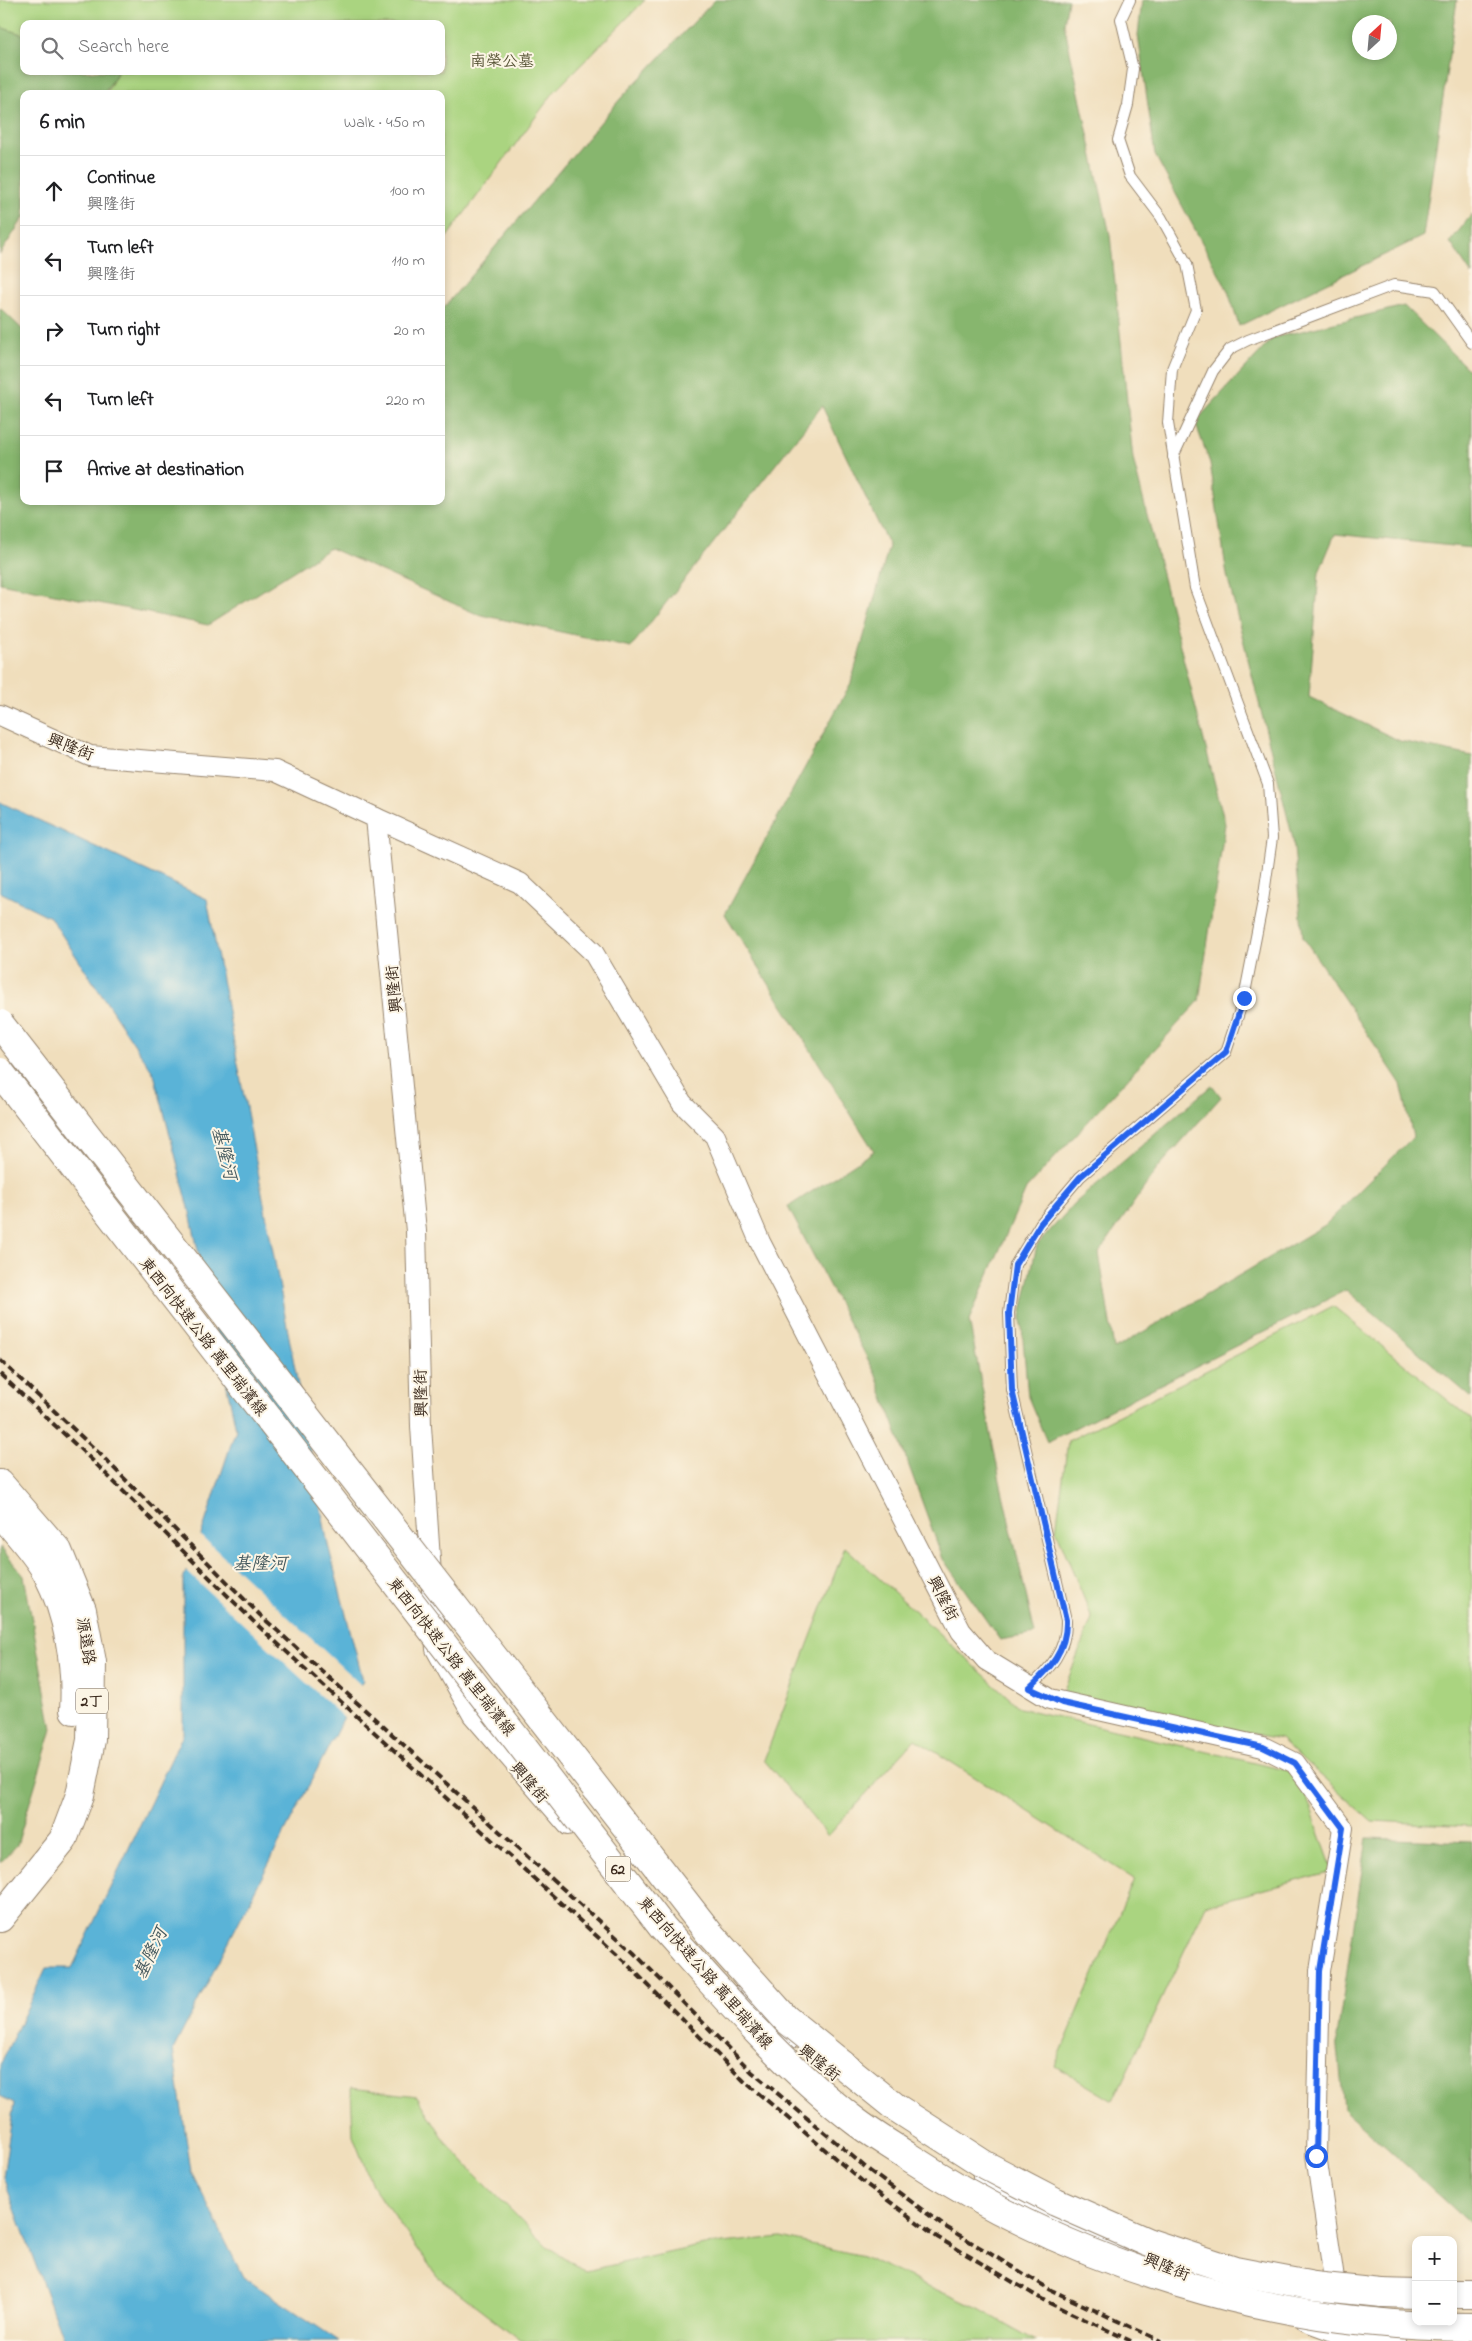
<!DOCTYPE html>
<html lang="en">
<head>
<meta charset="utf-8">
<style>
	:root { --surface:#fff; --page:#f6f6f6; --text:#202124; --muted:#757577; --line:#e0e0e0 }
	body { margin:0; font-family:"Indie Flower","LXGW WenKai TC",sans-serif; background:var(--page); color:var(--text) }
	.controls { position:absolute; right:15px; bottom:15px; display:grid; overflow:hidden; border-radius:10px; box-shadow:0 2px 8px #0003 }
	.controls button { width:45px; height:45px; display:grid; place-items:center; padding:0; border:0; border-bottom:1px solid var(--line); background:var(--surface); color:var(--text); font:25px sans-serif }
	.compass { position:absolute; left:1352px; top:15px; width:45px; height:45px; border-radius:50%; background:var(--surface); box-shadow:0 2px 8px #0003; rotate:26deg }
	.stop { position:absolute; width:15px; height:15px; margin:-11px; border:4px solid #2563eb; border-radius:50%; background:#fff }
	.stop.end { background:#2563eb; border-color:#fff; box-shadow:0 1px 5px #0008 }
	.list { margin:0; padding:0; list-style:none }
	h2 { display:flex; justify-content:space-between; align-items:center; height:65px; margin:0; padding:0 20px; font-size:21px }
	h2 small { font-size:16px; font-weight:400; color:var(--muted) }
	.list li { display:grid; grid-template-columns:32px 1fr auto; gap:15px; align-items:center; box-sizing:border-box; height:70px; padding:0 20px; border-top:1px solid var(--line) }
	.list b { display:block; font-size:19px; white-space:nowrap }
	.list p { margin:0; font-size:16px; white-space:nowrap; color:var(--muted) }
	.list em { font-size:16px; font-style:normal; color:var(--muted) }
	.icon { flex:none; width:28px; height:28px; fill:none; stroke:currentColor; stroke-width:2; stroke-linecap:round; stroke-linejoin:round }
	.map { position:relative; flex:none; width:1472px; height:2341px; overflow:hidden }
	.search { position:absolute; background:var(--surface); box-shadow:0 2px 8px #0003; left:20px; top:20px; width:425px; height:55px; display:flex; align-items:center; gap:12px; box-sizing:border-box; padding:0 18px; border-radius:10px; color:var(--muted); font-size:19px }
	.panel { position:absolute; background:var(--surface); box-shadow:0 2px 8px #0003; left:20px; top:90px; width:425px; height:415px; border-radius:10px }
	.map>svg:first-child { display:block }
	.green { fill:#aad480; stroke:#727f4f }
	.forest { fill:#87b66e; stroke:#617046; fill-rule:evenodd }
	.water { fill:#5ab3d7; stroke:#4a6e7a }
	.pier { fill:#f0debc }
	.lines { fill:none; stroke-linecap:round; stroke-linejoin:round }
	.service-casing { stroke:#96846d; stroke-width:12 }
	.minor-casing { stroke:#96846d; stroke-width:22 }
	.primary-casing { stroke:#96846d; stroke-width:30 }
	.trunk-casing { stroke:#96846d; stroke-width:30 }
	.service { stroke:#fff; stroke-width:10 }
	.minor { stroke:#fff; stroke-width:20 }
	.primary { stroke:#fff; stroke-width:28 }
	.trunk { stroke:#fff; stroke-width:28 }
	.rail { stroke:#3b2a1e; stroke-width:4; stroke-dasharray:8 4; stroke-linecap:butt }
	.trunk-bridge-casing { stroke:#96846d; stroke-width:30; stroke-linecap:butt }
	.trunk-bridge { stroke:#fff; stroke-width:28 }
	.route { stroke:#2563eb; stroke-width:6 }
	.labels { text-anchor:middle; stroke-width:4; stroke-linejoin:round; paint-order:stroke }
	.shield { fill:#fcf5e5; stroke:#75675a; stroke-width:1 }
	.shield-label { font-size:15px; font-weight:bold; fill:#3b2a1e }
	.park-label { font-size:16px; fill:#575436; stroke:#fcf5e5 }
	.street-label { font-size:16px; fill:#3b2a1e; stroke:#fcf5e5 }
	.water-label { font-size:18px; font-style:italic; fill:#465a5f; stroke:#fcf5e5 }
</style>
</head>
<body>
<div class="map">
<svg width="1472" height="2341" viewBox="0 0 1472 2341">
	<rect width="100%" height="100%" fill="#fcf5e5"/>
	<filter id="ink" filterUnits="userSpaceOnUse"><feTurbulence type="fractalNoise" baseFrequency=".02" numOctaves="2"/><feDisplacementMap in="SourceGraphic" scale="10" xChannelSelector="R" yChannelSelector="G"/><feConvolveMatrix kernelMatrix="1 2 1 2 8 2 1 2 1" color-interpolation-filters="sRGB"/></filter>
	<filter id="wash" filterUnits="userSpaceOnUse"><feTurbulence type="fractalNoise" baseFrequency=".0096" numOctaves="4" result="noise"/><feDisplacementMap in="SourceGraphic" scale="20" xChannelSelector="R" yChannelSelector="G"/><feGaussianBlur stdDeviation="1.12" result="paint"/><feColorMatrix in="noise" values="0 0 0 0 0 0 0 0 0 0 0 0 0 0 0 0 0 1.4 0 .05"/><feComposite in="paint" operator="in"/></filter>
	<g filter="url(#wash)">
		<rect width="100%" height="100%" fill="#f0debc"/>
		<g class="green">
			<path d="M 0,0 L 645,0 L 554,92 L 441,245 L 441,94 L 106,94 L 118,71 L 441,71 L 441,24 L 24,24 L 24,35 L 3,28 L 0,25 Z"/>
			<path d="M 1333,1306 L 1472,1420 L 1472,1826 L 1372,1821 L 1280,1739 L 1062,1695 L 1092,1618 L 1056,1530 L 1068,1441 Z"/>
			<path d="M 845,1547 L 1020,1708 L 1298,1773 L 1333,1871 L 1206,1905 L 1113,2101 L 1055,2066 L 1134,1879 L 915,1739 L 828,1836 L 764,1760 Z"/>
			<path d="M 351,2088 L 417,2096 L 448,2145 L 472,2171 L 548,2247 L 585,2271 L 704,2245 L 781,2237 L 862,2256 L 979,2309 L 1036,2341 L 522,2341 L 437,2276 L 372,2185 L 353,2136 Z"/>
		</g>
		<g class="forest">
			<path d="M 715,0 L 1068,0 L 1064,24 L 1110,235 L 1133,459 L 1225,824 L 1199,1001 L 1026,1189 L 969,1320 L 1000,1481 L 1035,1634 L 1000,1640 L 943,1559 L 875,1373 L 788,1207 L 874,1151 L 725,914 L 851,683 L 889,546 L 822,406 L 631,647 L 477,614 L 330,548 L 208,625 L 0,583 L 0,308 L 24,331 L 24,501 L 441,501 L 441,311 L 621,98 Z"/>
			<path d="M 1142,0 L 1457,0 L 1423,236 L 1239,326 L 1228,291 L 1155,155 L 1138,35 ZM 1360,22 L 1390,22 L 1390,52 L 1360,52 Z"/>
			<path d="M 0,25 L 3,28 L 24,35 L 24,71 L 118,71 L 104,94 L 24,94 L 24,217 L 0,254 Z"/>
			<path d="M 1472,214 L 1472,275 L 1450,242 Z"/>
			<path d="M 1404,306 L 1472,373 L 1472,548 L 1335,534 L 1319,572 L 1309,697 L 1400,741 L 1472,756 L 1472,1398 L 1346,1290 L 1047,1442 L 1028,1397 L 1021,1316 L 1037,1245 L 1075,1203 L 1212,1085 L 1221,1097 L 1157,1169 L 1099,1253 L 1114,1349 L 1325,1225 L 1413,1137 L 1401,1084 L 1303,937 L 1293,839 L 1227,575 L 1210,463 L 1195,422 L 1273,338 Z"/>
			<path d="M 0,1547 L 24,1576 L 52,1729 L 17,1845 L 0,1863 Z"/>
			<path d="M 1367,1838 L 1472,1842 L 1472,2225 L 1344,2109 L 1337,2037 Z"/>
		</g>
		<path class="water" d="M 0,802 L 207,899 L 328,1545 L 363,1680 L 173,2050 L 191,2171 L 243,2277 L 339,2341 L 64,2341 L 3,2177 L 14,2103 L 0,2096 L 0,2065 L 46,1968 L 72,1968 L 183,1734 L 183,1579 L 201,1535 L 236,1429 L 189,1208 L 154,1074 L 50,917 L 0,892 Z"/>
		<path class="pier" d="M 199,1534 L 362,1686 L 345,1719 L 184,1569 Z"/>
	</g>
	<g filter="url(#ink)">
		<g class="lines">
			<defs>
				<g id="service">
					<path d="M 1173,457 L 1213,371 L 1230,349 L 1248,340 L 1394,285 L 1435,291 L 1472,343"/>
					<path d="M 1029,1688 C 1050,1669 1067,1650 1066,1620 L 1012,1390 L 1009,1313 L 1015,1265 L 1040,1224 L 1080,1177 L 1226,1052 L 1244,998 L 1263,901 L 1272,838 L 1268,784 L 1195,588 L 1168,423 L 1172,369 L 1196,310 L 1187,264 L 1161,217 L 1130,176 L 1118,140 L 1128,105 L 1133,69 L 1121,19 L 1130,0"/>
				</g>
				<g id="minor">
					<path d="M 0,715 L 90,756 L 275,771 L 376,818 L 416,1231 L 421,1426 L 436,1649 L 473,1715 L 568,1825"/>
					<path d="M 376,818 L 520,883 L 593,952 L 682,1103 L 715,1136 L 760,1242 L 961,1631 L 986,1660 L 1050,1699 L 1263,1747 L 1295,1763 L 1343,1828 L 1320,1971 L 1316,2155 L 1337,2300"/>
					<path d="M 737,1996 L 791,2038"/>
					<path d="M 983,2176 C 1038,2213 1099,2239 1161,2264"/>
					<path d="M 1306,2321 L 1341,2334 L 1396,2341"/>
				</g>
				<g id="primary">
					<path d="M 0,1484 L 58,1551 L 82,1610 L 92,1662 L 91,1740 L 80,1795 L 63,1840 L 0,1918"/>
					<path d="M 0,1512 C 15,1531 35,1551 47,1573 C 68,1613 77,1665 74,1710"/>
				</g>
				<g id="trunk">
					<path d="M 1381,2293 L 1416,2294"/>
					<path d="M 1453,2294 L 1472,2294"/>
				</g>
			</defs>
			<use href="#service" class="service-casing"/>
			<use href="#minor" class="minor-casing"/>
			<use href="#primary" class="primary-casing"/>
			<use href="#trunk" class="trunk-casing"/>
			<use href="#service" class="service"/>
			<use href="#minor" class="minor"/>
			<use href="#primary" class="primary"/>
			<use href="#trunk" class="trunk"/>
			<g class="rail">
				<path d="M 0,1360 L 99,1453 L 260,1615 L 634,1953 L 752,2072 L 870,2171 L 944,2226 L 1051,2290 L 1161,2341"/>
				<path d="M 0,1374 L 92,1460 L 253,1621 L 625,1962 L 744,2081 L 862,2181 L 937,2237 L 1045,2301 L 1131,2341"/>
			</g>
			<defs>
				<g id="trunk-bridge">
					<path d="M 0,1024 L 709,1933 L 786,2019 L 895,2107 L 985,2165 L 1056,2202 L 1147,2242 L 1235,2271 L 1314,2286 L 1381,2293"/>
					<path d="M 0,1072 L 663,1928 C 724,1996 782,2065 855,2121 C 872,2134 891,2145 909,2157 C 1075,2266 1273,2327 1472,2327"/>
				</g>
			</defs>
			<use href="#trunk-bridge" class="trunk-bridge-casing"/>
			<use href="#trunk-bridge" class="trunk-bridge"/>
		</g>
	</g>
	<g class="lines" filter="url(#ink)">
		<path class="route" d="M 1244,998 L 1226,1052 L 1080,1177 L 1040,1224 L 1015,1265 L 1009,1313 L 1012,1390 L 1066,1620 C 1067,1650 1050,1669 1029,1688 L 1062,1703 L 1263,1747 L 1295,1763 L 1343,1828 L 1320,1971 L 1316,2156"/>
	</g>
	<g class="labels">
		<g class="shield">
			<rect x="76" y="1688.5" width="32" height="25" rx="4"/>
			<rect x="605.5" y="1856.5" width="25" height="25" rx="4"/>
		</g>
		<g class="shield-label">
			<text x="92" y="1706">2丁</text>
			<text x="618" y="1874">62</text>
		</g>
		<g class="park-label">
			<text x="502" y="66">南榮公墓</text>
		</g>
		<g class="street-label">
			<text transform="translate(71 746) rotate(21)" y="6">興隆街</text>
			<text transform="translate(393 989) rotate(-96)" y="6">興隆街</text>
			<text transform="translate(204 1336) rotate(52)" y="6">東西向快速公路 萬里瑞濱線</text>
			<text transform="translate(420 1393) rotate(-91)" y="6">興隆街</text>
			<text transform="translate(944 1598) rotate(63)" y="6">興隆街</text>
			<text transform="translate(87 1641) rotate(81)" y="6">源遠路</text>
			<text transform="translate(452 1656) rotate(52)" y="6">東西向快速公路 萬里瑞濱線</text>
			<text transform="translate(530 1782) rotate(49)" y="6">興隆街</text>
			<text transform="translate(706 1972) rotate(49)" y="6">東西向快速公路 萬里瑞濱線</text>
			<text transform="translate(820 2062) rotate(38)" y="6">興隆街</text>
			<text transform="translate(1167 2266) rotate(22)" y="6">興隆街</text>
		</g>
		<g class="water-label">
			<text transform="translate(225 1153) rotate(76)" y="6">基隆河</text>
			<text x="260" y="1569">基隆河</text>
			<text transform="translate(150 1953) rotate(-64)" y="6">基隆河</text>
		</g>
	</g>
</svg>
<div class="controls">
<button>+</button>
<button>−</button>
</div>
<svg class="compass" viewBox="-18 -18 36 36"><path d="M0-13l5 13h-10z" fill="#e53935"/><path d="M0 13l5-13h-10z" fill="#757577"/></svg>
<div class="stop" style="left:1316px;top:2156px"></div>
<div class="stop end" style="left:1244px;top:998px"></div>
<div class="search"><svg class="icon" aria-label="search" viewBox="0 0 24 24"><circle cx="10" cy="10" r="6"/><path d="M15 15l6 6"/></svg>Search here</div>
<section class="panel">
<h2>6 min<small>Walk · 450 m</small></h2>
<ul class="list">
<li><svg class="icon" aria-label="ahead" viewBox="0 0 24 24"><path d="M12 20V5M6 11l6-6 6 6"/></svg><div><b>Continue</b><p>興隆街</p></div><em>100 m</em></li>
<li><svg class="icon" aria-label="left" viewBox="0 0 24 24"><path d="M17 20v-9H6M10 6l-5 5 5 5"/></svg><div><b>Turn left</b><p>興隆街</p></div><em>110 m</em></li>
<li><svg class="icon" aria-label="right" viewBox="0 0 24 24"><path d="M7 20v-9h11M14 6l5 5-5 5"/></svg><div><b>Turn right</b></div><em>20 m</em></li>
<li><svg class="icon" aria-label="left" viewBox="0 0 24 24"><path d="M17 20v-9H6M10 6l-5 5 5 5"/></svg><div><b>Turn left</b></div><em>220 m</em></li>
<li><svg class="icon" aria-label="arrive" viewBox="0 0 24 24"><path d="M6 21V4h12l-3 4 3 4H6"/></svg><div><b>Arrive at destination</b></div></li>
</ul>
</section>
</div>
</body>
</html>
